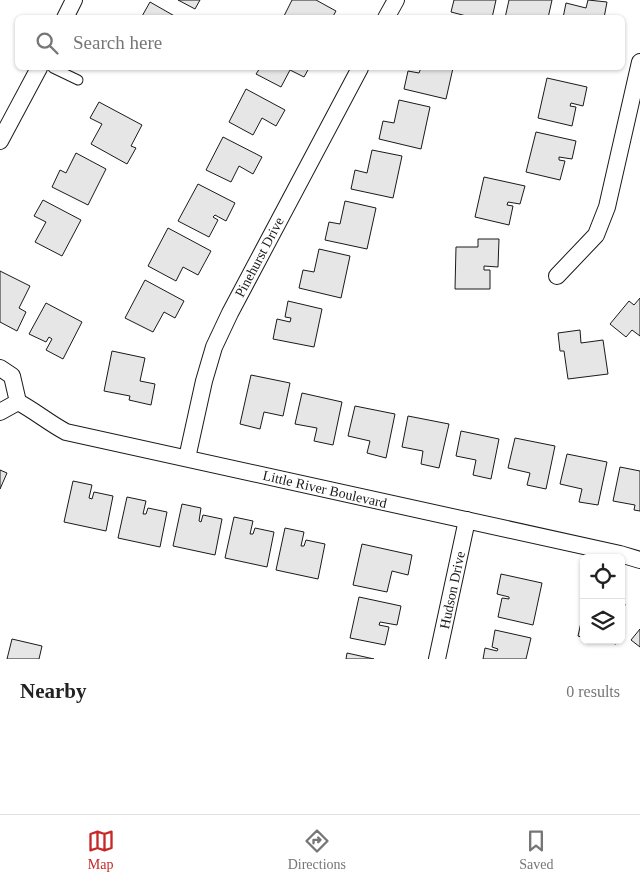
<!DOCTYPE html>
<html lang="en">
<head>
<meta charset="utf-8">
<style>
	:root { --surface:#fff; --page:#f6f6f6; --text:#222; --muted:#767676; --line:#e0e0e0; --accent:#c62828 }
	body { margin:0; font-family:"Times New Roman",serif; background:var(--page); color:var(--text) }
	.controls { position:absolute; right:15px; bottom:15px; display:grid; overflow:hidden; border-radius:8px; box-shadow:0 1px 4px #0004 }
	.controls button { width:45px; height:45px; display:grid; place-items:center; padding:0; border:0; border-bottom:1px solid var(--line); background:var(--surface); color:var(--text); font:25px sans-serif }
	.list { margin:0; padding:0; list-style:none }
	h2 { display:flex; justify-content:space-between; align-items:center; height:65px; margin:0; padding:0 20px; font-size:21px }
	h2 small { font-size:16px; font-weight:400; color:var(--muted) }
	.icon { flex:none; width:28px; height:28px; fill:none; stroke:currentColor; stroke-width:2; stroke-linecap:round; stroke-linejoin:round }
	.map { position:relative; flex:none; width:640px; height:659px; overflow:hidden }
	.search { position:absolute; background:var(--surface); box-shadow:0 1px 4px #0004; left:15px; right:15px; top:15px; height:55px; display:flex; align-items:center; gap:12px; box-sizing:border-box; padding:0 18px; border-radius:8px; color:var(--muted); font-size:19px }
	.sheet { height:155px; background:var(--surface) }
	nav { display:flex; justify-content:space-around; align-items:center; box-sizing:border-box; height:70px; border-top:1px solid var(--line); background:var(--surface); font-size:14px; color:var(--muted) }
	nav a { display:grid; justify-items:center; gap:2px }
	nav .on { color:var(--accent) }
	.map>svg:first-child { display:block }
	.building { fill:#e6e6e6; stroke:#1a1a1a }
	.lines { fill:none; stroke-linecap:round; stroke-linejoin:round }
	.lane-casing { stroke:#1a1a1a; stroke-width:11 }
	.street-casing { stroke:#1a1a1a; stroke-width:18 }
	.lane { stroke:#fff; stroke-width:9 }
	.street { stroke:#fff; stroke-width:16 }
	.labels { text-anchor:middle; stroke-width:4; stroke-linejoin:round; paint-order:stroke }
	.street-label { font-size:14px; fill:#1a1a1a; stroke:#fff }
</style>
</head>
<body>
<div class="map">
<svg width="640" height="659" viewBox="0 0 640 659">
	<rect width="100%" height="100%" fill="#fff"/>
	<g class="building">
		<path d="M 178,0 L 200,0 L 195,9 Z"/>
		<path d="M 292,0 L 316,0 L 336,11 L 332,18 L 283,18 Z"/>
		<path d="M 454,0 L 496,0 L 492,18 L 474,18 L 451,12 Z"/>
		<path d="M 509,0 L 552,0 L 548,18 L 505,18 Z"/>
		<path d="M 588,0 L 607,2 L 604,18 L 563,18 L 566,3 L 586,8 Z"/>
		<path d="M 150,2 L 178,18 L 141,18 Z"/>
		<path d="M 260,68 L 309,68 L 304,77 L 290,70 L 281,87 L 256,74 Z"/>
		<path d="M 421,68 L 453,68 L 446,99 L 404,89 L 408,71 L 419,73 Z"/>
		<path d="M 547,78 L 587,87 L 583,106 L 571,103 L 570,106 L 576,107 L 572,126 L 538,118 Z"/>
		<path d="M 246,89 L 285,110 L 276,126 L 262,118 L 253,135 L 229,122 Z"/>
		<path d="M 399,100 L 430,107 L 421,149 L 379,139 L 383,121 L 394,123 Z"/>
		<path d="M 99,102 L 142,125 L 131,146 L 136,148 L 127,164 L 91,144 L 102,124 L 90,118 Z"/>
		<path d="M 536,132 L 576,141 L 572,159 L 559,157 L 559,160 L 565,161 L 560,180 L 526,172 Z"/>
		<path d="M 223,137 L 262,157 L 253,174 L 239,166 L 231,182 L 206,170 Z"/>
		<path d="M 372,150 L 402,156 L 393,198 L 351,189 L 355,170 L 367,173 Z"/>
		<path d="M 76,153 L 106,169 L 88,205 L 52,187 L 60,170 L 66,173 Z"/>
		<path d="M 484,177 L 525,186 L 520,204 L 508,202 L 507,205 L 513,206 L 509,225 L 475,217 Z"/>
		<path d="M 198,184 L 235,203 L 226,221 L 215,215 L 213,217 L 218,220 L 209,237 L 178,221 Z"/>
		<path d="M 43,200 L 81,220 L 62,256 L 35,242 L 46,222 L 34,216 Z"/>
		<path d="M 345,201 L 376,208 L 367,249 L 325,240 L 329,222 L 340,224 Z"/>
		<path d="M 168,228 L 211,251 L 198,275 L 183,267 L 176,281 L 148,266 Z"/>
		<path d="M 478,239 L 499,239 L 498,267 L 484,266 L 484,270 L 490,270 L 490,289 L 455,289 L 456,247 L 478,247 Z"/>
		<path d="M 319,249 L 350,256 L 341,298 L 299,288 L 303,270 L 314,272 Z"/>
		<path d="M 0,271 L 30,286 L 19,308 L 26,312 L 17,331 L 0,322 Z"/>
		<path d="M 145,280 L 184,301 L 175,318 L 164,312 L 153,332 L 125,318 Z"/>
		<path d="M 640,298 L 640,336 L 632,330 L 626,337 L 610,324 L 629,301 L 634,305 Z"/>
		<path d="M 288,301 L 322,309 L 314,347 L 273,339 L 277,319 L 290,322 L 291,318 L 285,317 Z"/>
		<path d="M 46,303 L 82,322 L 63,359 L 46,350 L 52,339 L 49,337 L 46,342 L 29,334 Z"/>
		<path d="M 580,330 L 581,343 L 603,340 L 608,374 L 568,379 L 564,351 L 560,351 L 558,333 Z"/>
		<path d="M 112,351 L 145,358 L 140,381 L 155,384 L 151,405 L 129,400 L 130,396 L 104,391 Z"/>
		<path d="M 251,375 L 290,383 L 283,416 L 264,412 L 260,429 L 240,424 Z"/>
		<path d="M 302,393 L 342,402 L 333,445 L 314,441 L 317,428 L 295,424 Z"/>
		<path d="M 355,406 L 395,414 L 386,458 L 367,453 L 370,441 L 348,436 Z"/>
		<path d="M 408,416 L 449,424 L 439,468 L 421,464 L 423,451 L 402,447 Z"/>
		<path d="M 461,431 L 499,439 L 491,479 L 473,475 L 476,460 L 456,456 Z"/>
		<path d="M 515,438 L 555,446 L 546,489 L 527,485 L 530,473 L 508,468 Z"/>
		<path d="M 567,454 L 607,462 L 598,505 L 579,502 L 582,489 L 560,484 Z"/>
		<path d="M 620,467 L 640,471 L 640,511 L 634,510 L 635,505 L 613,501 Z"/>
		<path d="M 0,470 L 7,473 L 0,489 Z"/>
		<path d="M 73,481 L 92,485 L 89,498 L 92,499 L 94,492 L 113,496 L 106,531 L 64,522 Z"/>
		<path d="M 127,497 L 146,501 L 143,514 L 146,514 L 148,508 L 167,512 L 160,547 L 118,538 Z"/>
		<path d="M 182,504 L 201,508 L 199,521 L 201,522 L 203,515 L 222,519 L 215,555 L 173,546 Z"/>
		<path d="M 234,517 L 253,521 L 250,534 L 253,534 L 255,528 L 274,532 L 267,567 L 225,558 Z"/>
		<path d="M 285,528 L 304,532 L 301,546 L 304,546 L 306,540 L 325,544 L 318,579 L 276,570 Z"/>
		<path d="M 362,544 L 412,555 L 408,575 L 392,571 L 387,592 L 353,585 Z"/>
		<path d="M 501,574 L 542,583 L 533,625 L 498,617 L 502,598 L 509,599 L 509,597 L 497,594 Z"/>
		<path d="M 359,597 L 401,606 L 397,625 L 380,622 L 379,625 L 389,627 L 385,645 L 350,638 Z"/>
		<path d="M 584,601 L 584,638 L 578,636 L 583,613 L 581,613 Z"/>
		<path d="M 621,603 L 625,604 L 621,622 Z"/>
		<path d="M 640,629 L 640,647 L 631,640 Z"/>
		<path d="M 495,630 L 531,638 L 526,659 L 483,659 L 485,648 L 497,651 L 498,649 L 492,647 Z"/>
		<path d="M 12,639 L 42,646 L 39,659 L 7,659 Z"/>
		<path d="M 596,640 L 617,640 L 616,644 Z"/>
		<path d="M 347,653 L 374,659 L 346,659 Z"/>
	</g>
	<g class="lines">
		<defs>
			<path id="lane" d="M 53,68 L 78,80"/>
			<g id="street">
				<path d="M 65,18 L 74,0"/>
				<path d="M 386,18 L 396,0"/>
				<path d="M 0,141 L 39,68"/>
				<path d="M 557,276 L 596,235 L 607,207 L 640,62"/>
				<path d="M 0,368 L 12,376 L 18,402 L 0,412"/>
				<path d="M 18,402 C 35,411 49,423 66,432 L 620,554 L 640,560"/>
				<path d="M 187,458 L 204,381 L 214,347 L 230,313 L 360,68"/>
				<path d="M 437,659 L 467,520"/>
			</g>
		</defs>
		<use href="#lane" class="lane-casing"/>
		<use href="#street" class="street-casing"/>
		<use href="#lane" class="lane"/>
		<use href="#street" class="street"/>
	</g>
	<g class="labels">
		<g class="street-label">
			<text transform="translate(259 257) rotate(-62)" y="5">Pinehurst Drive</text>
			<text transform="translate(325 489) rotate(13)" y="5">Little River Boulevard</text>
			<text transform="translate(452 590) rotate(-78)" y="5">Hudson Drive</text>
		</g>
	</g>
</svg>
<div class="controls">
<button><svg class="icon" aria-label="locate" viewBox="0 0 24 24"><circle cx="12" cy="12" r="6"/><path d="M12 2v4M12 18v4M2 12h4M18 12h4"/></svg></button>
<button><svg class="icon" aria-label="layers" viewBox="0 0 24 24"><path d="M12 4l9 5-9 5-9-5zM3 14l9 5 9-5"/></svg></button>
</div>
<div class="search"><svg class="icon" aria-label="search" viewBox="0 0 24 24"><circle cx="10" cy="10" r="6"/><path d="M15 15l6 6"/></svg>Search here</div>
</div>
<section class="sheet">
<h2>Nearby<small>0 results</small></h2>
<ul class="list">
</ul>
</section>
<nav>
<a class="on"><svg class="icon" aria-label="map" viewBox="0 0 24 24"><path d="M3 6l6-2 6 2 6-2v14l-6 2-6-2-6 2zM9 4v14M15 6v14"/></svg>Map</a>
<a><svg class="icon" aria-label="directions" viewBox="0 0 24 24"><path d="M12 3l9 9-9 9-9-9zM9 14v-3h6M13 9l2 2-2 2"/></svg>Directions</a>
<a><svg class="icon" aria-label="saved" viewBox="0 0 24 24"><path d="M7 4h10v16l-5-4-5 4z"/></svg>Saved</a>
</nav>
</body>
</html>
